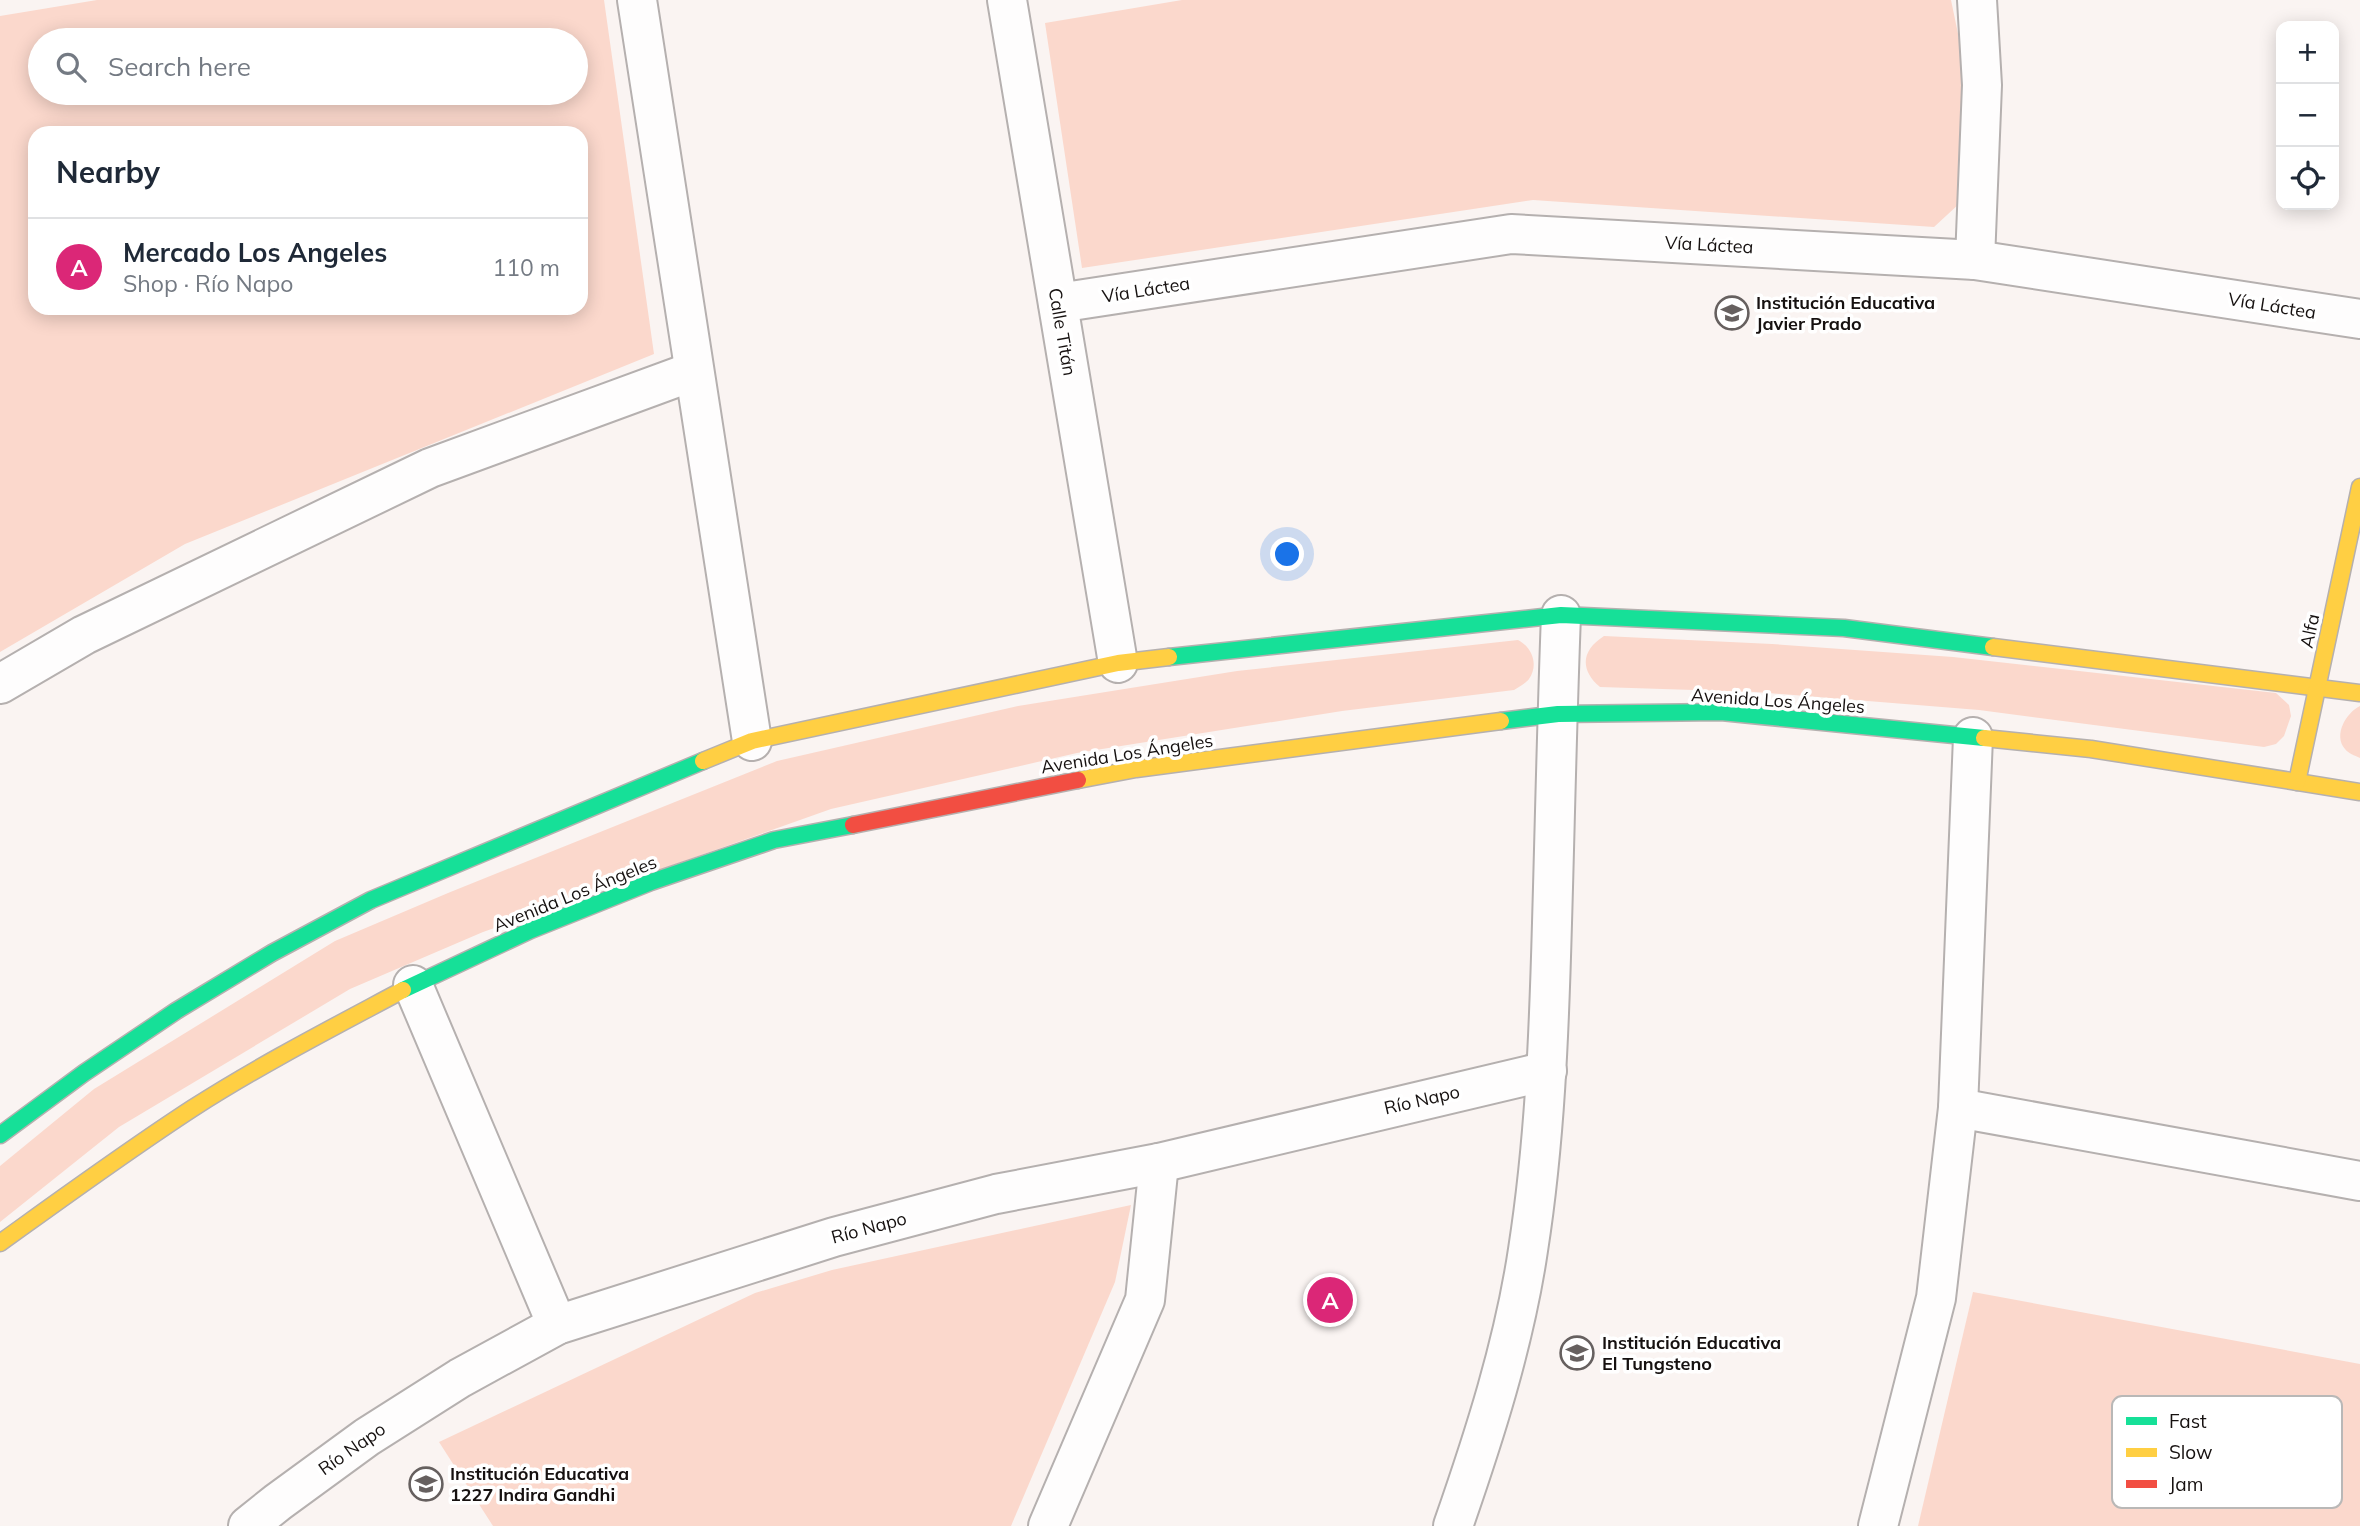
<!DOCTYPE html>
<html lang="en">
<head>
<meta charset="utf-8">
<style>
	:root { --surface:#fff; --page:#f2f2f3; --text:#1f2937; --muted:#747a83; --line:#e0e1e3; --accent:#db2777 }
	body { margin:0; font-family:Mulish,sans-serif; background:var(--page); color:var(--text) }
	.controls { position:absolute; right:21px; top:21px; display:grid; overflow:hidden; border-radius:14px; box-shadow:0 4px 18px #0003 }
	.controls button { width:63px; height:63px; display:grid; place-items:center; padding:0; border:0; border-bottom:2px solid var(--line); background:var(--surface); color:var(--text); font:35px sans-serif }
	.you { position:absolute; left:1288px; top:555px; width:24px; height:24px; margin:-18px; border:5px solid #fff; border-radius:50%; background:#1a73e8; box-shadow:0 0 0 10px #1a73e833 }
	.badge { display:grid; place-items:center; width:46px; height:46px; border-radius:50%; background:var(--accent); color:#fff; font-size:23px; font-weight:700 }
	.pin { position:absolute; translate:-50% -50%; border:4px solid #fff; box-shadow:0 2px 7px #0006 }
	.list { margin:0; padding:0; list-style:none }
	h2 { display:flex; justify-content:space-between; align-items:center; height:91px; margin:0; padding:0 28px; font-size:30px }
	h2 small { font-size:23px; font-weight:400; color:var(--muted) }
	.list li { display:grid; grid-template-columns:46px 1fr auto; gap:21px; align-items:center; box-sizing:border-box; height:98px; padding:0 28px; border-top:2px solid var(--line) }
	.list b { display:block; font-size:26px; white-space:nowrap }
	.list p { margin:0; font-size:23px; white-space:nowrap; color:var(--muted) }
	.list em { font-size:23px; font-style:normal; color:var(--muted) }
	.icon { flex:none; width:38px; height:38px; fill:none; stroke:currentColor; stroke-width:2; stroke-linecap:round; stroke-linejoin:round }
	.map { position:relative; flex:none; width:2360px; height:1526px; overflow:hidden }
	.search { position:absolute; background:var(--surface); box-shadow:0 4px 18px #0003; left:28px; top:28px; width:560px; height:77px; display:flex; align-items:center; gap:18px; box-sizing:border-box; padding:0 24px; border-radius:38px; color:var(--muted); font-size:26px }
	.panel { position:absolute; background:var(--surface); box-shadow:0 4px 18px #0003; left:28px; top:126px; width:560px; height:189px; border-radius:21px }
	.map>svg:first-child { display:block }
	.green { fill:#fbd8cc; fill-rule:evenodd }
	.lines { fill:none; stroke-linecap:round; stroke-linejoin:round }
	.street-casing { stroke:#b5b0af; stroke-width:42 }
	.fast-casing { stroke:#b5b0af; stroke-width:19 }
	.slow-casing { stroke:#b5b0af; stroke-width:19 }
	.jam-casing { stroke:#b5b0af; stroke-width:19 }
	.street { stroke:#fefdfd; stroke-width:38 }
	.fast { stroke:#16e098; stroke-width:16 }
	.slow { stroke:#ffcf43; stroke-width:16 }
	.jam { stroke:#f24e42; stroke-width:16 }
	.labels { text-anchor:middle; stroke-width:7; stroke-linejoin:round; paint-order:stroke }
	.street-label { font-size:18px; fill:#161110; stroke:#fff }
	.poi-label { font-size:18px; font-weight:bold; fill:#161110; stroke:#fff; text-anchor:start }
	.key { fill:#fff; stroke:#b9b8b7; stroke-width:2 }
	.key-label { font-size:19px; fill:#161110 }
</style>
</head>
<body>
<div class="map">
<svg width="2360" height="1526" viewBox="0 0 2360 1526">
	<rect width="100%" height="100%" fill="#faf4f2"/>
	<g class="green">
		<path d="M 97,0 L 604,0 L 654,354 L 185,544 L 0,652 L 0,16 ZM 40,40 L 576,40 L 576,93 L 40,93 ZM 581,133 L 581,308 L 35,308 L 35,133 Z"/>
		<path d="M 1182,0 L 1951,0 L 1967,77 L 1960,203 L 1934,227 L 1533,200 L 1082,268 L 1045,23 Z"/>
		<path d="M 1604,636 L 1772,644 L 1953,657 L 2276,693 L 2289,705 L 2291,716 L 2284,736 L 2276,744 L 2264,747 L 1979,710 L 1756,692 L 1600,687 C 1579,669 1582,650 1604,636 Z"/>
		<path d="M 1518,640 C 1532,647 1539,665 1529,679 C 1526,683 1519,687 1514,690 L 1342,711 L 1077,753 L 831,809 L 483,932 L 350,989 L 119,1127 L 0,1222 L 0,1166 L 94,1089 L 335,941 L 448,893 L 777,761 L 1018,706 L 1237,671 Z"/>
		<path d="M 2360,706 L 2360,758 C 2354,755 2349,754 2345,749 C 2333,735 2346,713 2360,706 Z"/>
		<path d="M 1131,1205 L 1115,1282 L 1011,1526 L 493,1526 L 439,1442 L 755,1293 L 832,1270 Z"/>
		<path d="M 1973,1292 L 2360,1364 L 2360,1526 L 1918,1526 Z"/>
	</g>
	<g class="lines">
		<defs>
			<g id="street">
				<path d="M 637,0 L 752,741"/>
				<path d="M 1007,0 L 1118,663"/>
				<path d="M 1975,260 L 1982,85 L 1977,0"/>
				<path d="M 1058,303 L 1511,234 L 1975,260 L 2360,319"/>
				<path d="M 0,684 L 84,635 L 430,468 L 694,371"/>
				<path d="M 413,985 L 557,1325"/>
				<path d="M 1958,1108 L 2360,1181"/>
				<path d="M 248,1526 L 278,1502 L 367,1437 L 460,1378 L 557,1325 L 834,1237 L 996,1194 L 1159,1163 L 1547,1071"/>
				<path d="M 1048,1526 L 1145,1300 L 1159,1163"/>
				<path d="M 1453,1526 C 1484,1437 1514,1344 1528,1250 C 1545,1141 1549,1033 1552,923 C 1555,820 1557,718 1561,615"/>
				<path d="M 1878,1526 L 1936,1298 L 1958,1108 L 1973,737"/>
			</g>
			<g id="fast">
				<path d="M 1169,657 L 1561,615 L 1844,628 L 1993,647"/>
				<path d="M 1501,721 L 1558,714 L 1721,712 L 1984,738"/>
				<path d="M 403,990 L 531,930 L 651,882 L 774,840 L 853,825"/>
				<path d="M 0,1135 L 84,1073 L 176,1011 L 272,953 L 371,900 L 703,761"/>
			</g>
			<g id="slow">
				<path d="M 1993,647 L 2360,693"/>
				<path d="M 1984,738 L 2091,749 L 2360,792"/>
				<path d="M 703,761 L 752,741 L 1118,663 L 1169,657"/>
				<path d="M 1078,780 L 1136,769 L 1501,721"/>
				<path d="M 2297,782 L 2360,487"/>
				<path d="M 0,1243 C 64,1197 127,1151 193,1108 C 260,1065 332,1028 403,990"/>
			</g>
			<path id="jam" d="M 853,825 L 1078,780"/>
		</defs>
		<use href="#street" class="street-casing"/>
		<use href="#fast" class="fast-casing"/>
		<use href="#slow" class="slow-casing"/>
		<use href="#jam" class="jam-casing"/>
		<use href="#street" class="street"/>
		<use href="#fast" class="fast"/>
		<use href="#slow" class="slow"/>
		<use href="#jam" class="jam"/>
	</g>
	<defs>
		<symbol id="school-ring" viewBox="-11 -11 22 22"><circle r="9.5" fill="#fff" stroke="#66605f" stroke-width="1.5"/><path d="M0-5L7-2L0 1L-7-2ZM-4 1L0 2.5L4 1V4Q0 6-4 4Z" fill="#66605f"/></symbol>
	</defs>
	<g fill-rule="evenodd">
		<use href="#school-ring" x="1713" y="294" width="38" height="38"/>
		<use href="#school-ring" x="1558" y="1334" width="38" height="38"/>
		<use href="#school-ring" x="407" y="1465" width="38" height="38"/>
	</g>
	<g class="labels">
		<g class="street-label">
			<text transform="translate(1709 245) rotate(3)" y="6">Vía Láctea</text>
			<text transform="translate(1146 290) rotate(-9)" y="6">Vía Láctea</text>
			<text transform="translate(2272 306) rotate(9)" y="6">Vía Láctea</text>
			<text transform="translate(1062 332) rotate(80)" y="6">Calle Titán</text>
			<text transform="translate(2310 631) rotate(-78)" y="6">Alfa</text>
			<text transform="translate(1778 701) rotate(4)" y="6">Avenida Los Ángeles</text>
			<text transform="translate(1127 754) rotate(-9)" y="6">Avenida Los Ángeles</text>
			<text transform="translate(575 894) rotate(-22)" y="6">Avenida Los Ángeles</text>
			<text transform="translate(1422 1100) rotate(-13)" y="6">Río Napo</text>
			<text transform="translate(869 1228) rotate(-15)" y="6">Río Napo</text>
			<text transform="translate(352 1449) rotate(-35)" y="6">Río Napo</text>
		</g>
		<g class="poi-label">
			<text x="1756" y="309">Institución Educativa<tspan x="1756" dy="21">Javier Prado</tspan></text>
			<text x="1602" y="1349">Institución Educativa<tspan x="1602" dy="21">El Tungsteno</tspan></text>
			<text x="450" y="1480">Institución Educativa<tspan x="450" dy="21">1227 Indira Gandhi</tspan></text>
		</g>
	</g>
	<rect x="2112" y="1396" width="230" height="112" rx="10" class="key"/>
	<rect x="2126" y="1417" width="31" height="8" fill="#16e098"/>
	<rect x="2126" y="1448" width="31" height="9" fill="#ffcf43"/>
	<rect x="2126" y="1480" width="31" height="8" fill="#f24e42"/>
	<g class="key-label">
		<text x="2169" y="1428">Fast</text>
		<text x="2169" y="1459">Slow</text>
		<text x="2169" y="1491">Jam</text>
	</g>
</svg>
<div class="controls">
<button>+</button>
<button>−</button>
<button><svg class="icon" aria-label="locate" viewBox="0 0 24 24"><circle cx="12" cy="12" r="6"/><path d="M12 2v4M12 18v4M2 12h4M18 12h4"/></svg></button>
</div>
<div class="you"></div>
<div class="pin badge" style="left:1330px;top:1300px">A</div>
<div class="search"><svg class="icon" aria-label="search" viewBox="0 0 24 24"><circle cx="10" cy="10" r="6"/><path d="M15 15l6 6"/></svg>Search here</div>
<section class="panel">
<h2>Nearby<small></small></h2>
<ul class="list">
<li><span class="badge">A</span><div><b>Mercado Los Angeles</b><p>Shop · Río Napo</p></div><em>110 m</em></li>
</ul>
</section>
</div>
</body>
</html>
